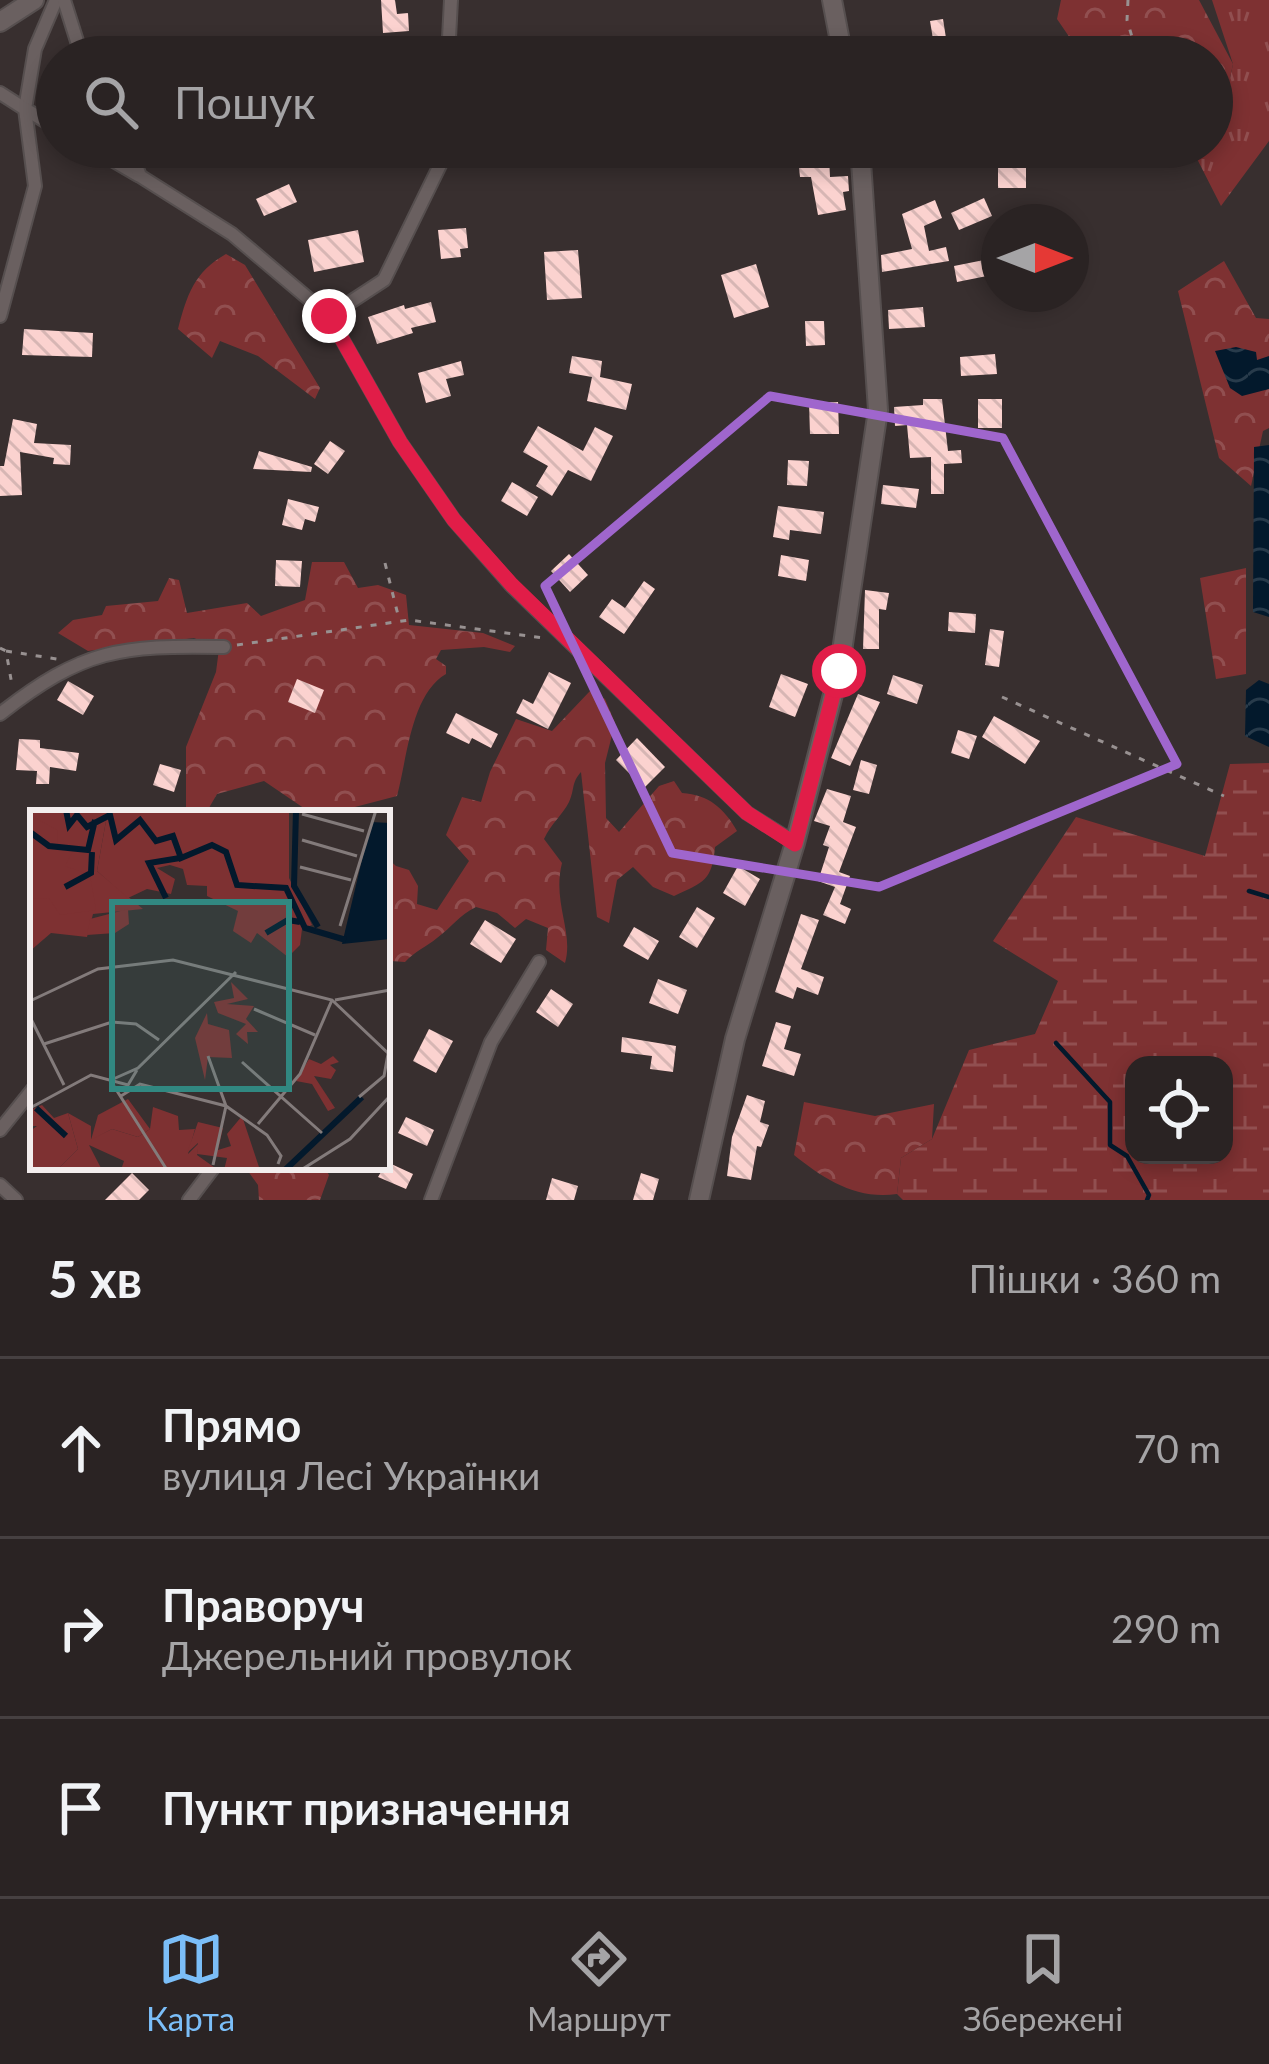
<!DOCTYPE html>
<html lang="uk">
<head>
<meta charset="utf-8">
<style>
	:root { --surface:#2a2323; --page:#362f30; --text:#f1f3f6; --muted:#a5a4a6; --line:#464041; --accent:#7bbef8 }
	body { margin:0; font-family:Lato,sans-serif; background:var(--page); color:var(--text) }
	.controls { position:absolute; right:36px; bottom:36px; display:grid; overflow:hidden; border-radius:24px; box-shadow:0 6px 18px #0003 }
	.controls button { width:108px; height:108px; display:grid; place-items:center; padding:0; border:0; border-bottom:3px solid var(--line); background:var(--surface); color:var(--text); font:60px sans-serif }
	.compass { position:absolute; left:981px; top:204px; width:108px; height:108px; border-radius:50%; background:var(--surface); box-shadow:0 6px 18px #0003; rotate:90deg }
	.stop { position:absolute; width:36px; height:36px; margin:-27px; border:9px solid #e11d48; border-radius:50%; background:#fff }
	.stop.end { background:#e11d48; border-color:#fff; box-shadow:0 3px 12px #0008 }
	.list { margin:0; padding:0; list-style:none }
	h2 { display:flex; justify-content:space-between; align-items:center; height:156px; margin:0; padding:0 48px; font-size:51px }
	h2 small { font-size:39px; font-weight:400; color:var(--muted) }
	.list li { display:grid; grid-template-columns:78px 1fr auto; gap:36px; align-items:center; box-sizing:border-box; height:180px; padding:0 48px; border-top:3px solid var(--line) }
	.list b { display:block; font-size:45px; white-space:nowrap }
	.list p { margin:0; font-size:39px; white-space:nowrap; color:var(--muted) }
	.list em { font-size:39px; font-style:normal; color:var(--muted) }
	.icon { flex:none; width:66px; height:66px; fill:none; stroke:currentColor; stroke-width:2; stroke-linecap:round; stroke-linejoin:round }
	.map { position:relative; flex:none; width:1269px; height:1200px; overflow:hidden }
	.search { position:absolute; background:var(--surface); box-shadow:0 6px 18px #0003; left:36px; right:36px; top:36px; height:132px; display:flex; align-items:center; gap:30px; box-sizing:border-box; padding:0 42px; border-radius:66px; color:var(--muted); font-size:45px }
	.sheet { height:696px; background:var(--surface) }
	nav { display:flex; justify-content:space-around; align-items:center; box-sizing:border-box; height:168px; border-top:3px solid var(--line); background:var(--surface); font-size:33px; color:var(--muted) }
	nav a { display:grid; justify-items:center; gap:6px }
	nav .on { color:var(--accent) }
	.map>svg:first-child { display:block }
	.grass { fill:url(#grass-tufts) }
	.forest { fill:url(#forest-crowns) }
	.wetland { fill:url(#wetland-marsh); fill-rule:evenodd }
	.water { fill:url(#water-waves) }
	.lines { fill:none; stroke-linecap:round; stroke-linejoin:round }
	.stream { stroke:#03192c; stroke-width:4.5 }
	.building { fill:url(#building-back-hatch) }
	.street-casing { stroke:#564f4f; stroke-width:16 }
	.secondary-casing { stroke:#564f4f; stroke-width:22 }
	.path { stroke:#989191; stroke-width:3; stroke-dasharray:6 9; stroke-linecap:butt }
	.street { stroke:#6a6060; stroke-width:12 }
	.secondary { stroke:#6a6060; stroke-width:18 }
	.route { stroke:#e11d48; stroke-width:15 }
	.marked { fill:none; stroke:#9f66cd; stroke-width:9; stroke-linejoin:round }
	.inset-river { fill:none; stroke:#03192c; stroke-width:6 }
	.inset-road { fill:none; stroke:#837b7b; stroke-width:3 }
	.view { fill:#318881; fill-opacity:0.15; stroke:#318881; stroke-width:6 }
	.inset-edge { fill:none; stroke:#f3eded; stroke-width:6 }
</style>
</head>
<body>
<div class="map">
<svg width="1269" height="1200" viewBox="0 0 1269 1200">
	<defs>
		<pattern id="grass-tufts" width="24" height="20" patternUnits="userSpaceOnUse" patternTransform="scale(3)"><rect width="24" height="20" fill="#7e3132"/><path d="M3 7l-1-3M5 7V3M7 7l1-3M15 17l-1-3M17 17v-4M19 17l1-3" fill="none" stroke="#914f50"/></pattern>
		<pattern id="forest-crowns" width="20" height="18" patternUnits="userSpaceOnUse" patternTransform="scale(3)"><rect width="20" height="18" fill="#7e3132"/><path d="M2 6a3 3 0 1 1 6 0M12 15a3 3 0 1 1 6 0" fill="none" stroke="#914f50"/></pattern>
		<pattern id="wetland-marsh" width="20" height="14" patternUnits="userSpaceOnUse" patternTransform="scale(3)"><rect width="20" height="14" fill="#7e3132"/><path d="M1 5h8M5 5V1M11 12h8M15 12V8" fill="none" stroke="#914f50"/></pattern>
		<pattern id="water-waves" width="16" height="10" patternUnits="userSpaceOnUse" patternTransform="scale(3)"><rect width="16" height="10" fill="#03192c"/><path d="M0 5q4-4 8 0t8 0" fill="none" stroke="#283b4b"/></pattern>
		<pattern id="building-back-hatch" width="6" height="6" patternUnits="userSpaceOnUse" patternTransform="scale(3)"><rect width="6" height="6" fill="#fbd2cf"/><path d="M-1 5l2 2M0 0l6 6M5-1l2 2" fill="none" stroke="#d7b6b4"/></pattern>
	</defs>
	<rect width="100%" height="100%" fill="#382f2f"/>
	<path class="grass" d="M 1212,0 L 1269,0 L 1269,141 L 1221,206 L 1191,147 L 1212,147 L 1212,110 L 1224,107 L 1233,64 Z"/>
	<g class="forest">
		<path d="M 1061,0 L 1199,0 L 1233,64 L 1224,107 L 1212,110 L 1212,57 L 1083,57 L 1057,19 Z"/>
		<path d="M 226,254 L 245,265 L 320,388 L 315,399 L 258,356 L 220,341 L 212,358 L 178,329 C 187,295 194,272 226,254 Z"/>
		<path d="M 1224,261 L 1256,318 L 1269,319 L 1269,428 L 1263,431 L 1251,486 L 1219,458 L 1178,291 Z"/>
		<path d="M 312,562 L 344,562 L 358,588 L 378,585 L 406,595 L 409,625 L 483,633 L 515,646 L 510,652 L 484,647 L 441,650 L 436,659 L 446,666 L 446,674 C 411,694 407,759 397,796 L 351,808 L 311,813 L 264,781 L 217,794 L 206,813 L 186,807 L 186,747 L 216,672 L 219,649 L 194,638 L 88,651 L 58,633 L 73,620 L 102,615 L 106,606 L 158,601 L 169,578 L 179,580 L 187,613 L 247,603 L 261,616 L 305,600 Z"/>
		<path d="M 1246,568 L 1246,674 L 1216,679 L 1200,578 Z"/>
		<path d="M 590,691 L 605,699 L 615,723 L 605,763 L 606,818 L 619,832 L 659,786 L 674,781 L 682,793 C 709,795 724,808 737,831 L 715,847 C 712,881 704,882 674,896 L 653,887 L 633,867 L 617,880 L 609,923 L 597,917 L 581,772 C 571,783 575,789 569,802 C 563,814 551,824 544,839 L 562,863 C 552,902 574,932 565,963 L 546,950 L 548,928 L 526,919 L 515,928 L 497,913 L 476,907 C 459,915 452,927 437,938 C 426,947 415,951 405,962 L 391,961 L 387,977 L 387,858 L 396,866 L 409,870 L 418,886 L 417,904 L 437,910 L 469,861 L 446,835 L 462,797 L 481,802 L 490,772 L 516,719 L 552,731 Z"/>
		<path d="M 804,1102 L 875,1116 L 934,1104 L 932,1139 L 901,1158 L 897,1194 C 856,1200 824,1179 794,1155 Z"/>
		<path d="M 245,1167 L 324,1167 L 329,1175 L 320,1200 L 259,1200 L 258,1185 Z"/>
	</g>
	<path class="wetland" d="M 1269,763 L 1269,1200 L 903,1200 L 897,1194 L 901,1158 L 932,1139 L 969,1050 L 1035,1034 L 1058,981 L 993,941 L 1076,817 L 1205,856 L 1230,764 ZM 1134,1065 L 1224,1065 L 1224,1155 L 1134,1155 Z"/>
	<g class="water">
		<path d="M 1236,347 L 1256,352 L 1257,360 L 1269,356 L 1269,389 L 1242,396 L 1230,388 L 1215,351 Z"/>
		<path d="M 1269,445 L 1269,617 L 1253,612 L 1254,447 Z"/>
		<path d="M 1259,680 L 1269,684 L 1269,747 L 1245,736 L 1246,690 Z"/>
	</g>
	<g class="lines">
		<g class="stream">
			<path d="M 1249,891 L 1269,897"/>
			<path d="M 1056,1043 L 1110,1102 L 1110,1145 L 1127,1156 L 1149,1195 L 1147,1200"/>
		</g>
	</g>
	<g class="building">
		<path d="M 381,0 L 395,0 L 397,14 L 408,13 L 409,31 L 383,33 Z"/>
		<path d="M 943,19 L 949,57 L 936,57 L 930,21 Z"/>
		<path d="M 829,156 L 830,177 L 848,176 L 849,191 L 843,192 L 846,210 L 818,215 L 811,177 L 800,177 L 798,158 Z"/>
		<rect x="998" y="164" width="28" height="24"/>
		<path d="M 289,184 L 297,202 L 264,216 L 256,199 Z"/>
		<path d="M 984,198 L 992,216 L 959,230 L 951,213 Z"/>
		<path d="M 935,200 L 942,218 L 924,226 L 929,251 L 946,247 L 949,261 L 882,272 L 881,255 L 912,249 L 902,214 Z"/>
		<path d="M 466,228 L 468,248 L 460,249 L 461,257 L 441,259 L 438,230 Z"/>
		<path d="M 358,230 L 364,262 L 314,272 L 308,240 Z"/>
		<path d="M 578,250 L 582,298 L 547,300 L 544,252 Z"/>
		<path d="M 984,260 L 987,276 L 957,282 L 954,266 Z"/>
		<path d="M 756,264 L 769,307 L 734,318 L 721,275 Z"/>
		<path d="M 431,302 L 436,322 L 411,328 L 413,333 L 377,344 L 368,317 L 404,305 L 405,309 Z"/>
		<path d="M 923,307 L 925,327 L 889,329 L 888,310 Z"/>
		<path d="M 805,321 L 824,321 L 825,345 L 806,346 Z"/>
		<path d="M 24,329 L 93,333 L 92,357 L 22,355 Z"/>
		<path d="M 995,354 L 997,374 L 961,376 L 960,357 Z"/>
		<path d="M 572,356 L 602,361 L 600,377 L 632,384 L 626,410 L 587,401 L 592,377 L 569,373 Z"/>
		<path d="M 461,361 L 464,375 L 446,379 L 451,396 L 426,403 L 418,373 Z"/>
		<path d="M 923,399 L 942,399 L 948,451 L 961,450 L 962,463 L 944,464 L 944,494 L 931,494 L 931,457 L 910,458 L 907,425 L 895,426 L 894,407 L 923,405 Z"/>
		<rect x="978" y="399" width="24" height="29"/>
		<path d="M 838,402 L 839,434 L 810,434 L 809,403 Z"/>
		<path d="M 13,419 L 37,424 L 34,443 L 71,445 L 70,465 L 53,464 L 54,458 L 20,452 L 22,495 L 0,496 L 0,466 L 4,466 Z"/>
		<path d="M 538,426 L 583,451 L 595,427 L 613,436 L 591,481 L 568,470 L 552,496 L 536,486 L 548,466 L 523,452 Z"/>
		<path d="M 330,441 L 345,451 L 328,474 L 314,464 Z"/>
		<path d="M 259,451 L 312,467 L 311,472 L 253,469 Z"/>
		<path d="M 788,460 L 809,461 L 807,486 L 787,485 Z"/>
		<path d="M 512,482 L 538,497 L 527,516 L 501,501 Z"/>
		<path d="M 883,485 L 919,489 L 916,508 L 881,504 Z"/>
		<path d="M 288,499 L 319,507 L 315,522 L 305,519 L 302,530 L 282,525 Z"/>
		<path d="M 778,506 L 824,512 L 821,534 L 790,530 L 789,540 L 773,537 Z"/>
		<path d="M 569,554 L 588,575 L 570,592 L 551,571 Z"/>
		<path d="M 781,555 L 809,560 L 806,581 L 778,576 Z"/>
		<path d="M 276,560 L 302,561 L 300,587 L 275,586 Z"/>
		<path d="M 644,581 L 655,589 L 624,634 L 599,617 L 612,599 L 625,608 Z"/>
		<path d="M 865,590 L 889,593 L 886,610 L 879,609 L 879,649 L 863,649 Z"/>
		<path d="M 949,612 L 976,614 L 975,633 L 948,631 Z"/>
		<path d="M 990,629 L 1004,631 L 999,667 L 985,665 Z"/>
		<path d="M 549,672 L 571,683 L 548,729 L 516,713 L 523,699 L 533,704 Z"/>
		<path d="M 781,674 L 808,684 L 795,717 L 769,707 Z"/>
		<path d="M 893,675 L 923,685 L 917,704 L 887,694 Z"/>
		<path d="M 297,679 L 324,690 L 315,713 L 288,702 Z"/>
		<path d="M 68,681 L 94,696 L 83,715 L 57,700 Z"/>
		<path d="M 858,694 L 880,702 L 850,766 L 831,758 Z"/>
		<path d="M 456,713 L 498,734 L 491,748 L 472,738 L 469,744 L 446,733 Z"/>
		<path d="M 994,716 L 1040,741 L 1025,764 L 982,737 Z"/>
		<path d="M 958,730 L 977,736 L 969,759 L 951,753 Z"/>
		<path d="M 637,738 L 665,767 L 644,788 L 616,760 Z"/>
		<path d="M 19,739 L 40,740 L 40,748 L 79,753 L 76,771 L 50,767 L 49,784 L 36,784 L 37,771 L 16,770 Z"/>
		<path d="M 861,760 L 877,765 L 869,794 L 853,790 Z"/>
		<path d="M 160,764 L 181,770 L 174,792 L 153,785 Z"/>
		<path d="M 827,789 L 851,796 L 843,822 L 856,827 L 839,872 L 850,876 L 840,904 L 851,909 L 845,924 L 823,915 L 835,887 L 818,881 L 829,847 L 823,845 L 830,826 L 814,821 Z"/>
		<path d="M 738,866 L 760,879 L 745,906 L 723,893 Z"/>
		<path d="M 697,907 L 715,918 L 697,948 L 679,937 Z"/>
		<path d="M 801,914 L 819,920 L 801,969 L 824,977 L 818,995 L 797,987 L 793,999 L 775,992 Z"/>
		<path d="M 485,920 L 516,939 L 501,963 L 470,944 Z"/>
		<path d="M 634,927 L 659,941 L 648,960 L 623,946 Z"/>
		<path d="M 658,979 L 687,990 L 678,1014 L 649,1003 Z"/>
		<path d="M 551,989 L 573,1004 L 558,1027 L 536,1012 Z"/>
		<path d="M 776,1022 L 791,1026 L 784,1049 L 801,1054 L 794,1076 L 762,1066 Z"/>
		<path d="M 429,1029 L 453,1041 L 436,1073 L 413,1061 Z"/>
		<path d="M 622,1037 L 676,1046 L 673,1072 L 650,1069 L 652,1056 L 621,1052 Z"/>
		<path d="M 747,1095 L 765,1101 L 760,1122 L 769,1125 L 761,1147 L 757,1146 L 751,1180 L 727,1176 L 732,1137 Z"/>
		<path d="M 406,1117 L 434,1130 L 427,1146 L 398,1133 Z"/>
		<path d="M 387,1162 L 413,1174 L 406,1189 L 378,1177 Z"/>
		<path d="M 132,1173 L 149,1190 L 139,1200 L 105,1200 Z"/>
		<path d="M 641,1173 L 659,1179 L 653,1200 L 633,1200 Z"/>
		<path d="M 552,1178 L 578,1186 L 574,1200 L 546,1200 Z"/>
	</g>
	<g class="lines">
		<defs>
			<g id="street">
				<path d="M 56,0 L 35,49 L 25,109 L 57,128"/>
				<path d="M 64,0 L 82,57"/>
				<path d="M 448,57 L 451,0"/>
				<path d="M 0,93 L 25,109 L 35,186 L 0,316"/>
				<path d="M 90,147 L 138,175"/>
				<path d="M 129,147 L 140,176 L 232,234 L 329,316 L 400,442 L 454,520 L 511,585 L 747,813 L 795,843"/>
				<path d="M 329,316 L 384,280 L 441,163 L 442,147"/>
				<path d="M 0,714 C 83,649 120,645 224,647"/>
				<path d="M 0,1130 L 33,1089"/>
				<path d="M 0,1185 L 16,1200"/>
				<path d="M 189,1200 L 214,1167"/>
				<path d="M 431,1200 L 491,1042 L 539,962"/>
			</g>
			<g id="secondary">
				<path d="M 832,0 L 843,57"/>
				<path d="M 0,22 L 34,0"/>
				<path d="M 699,1200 L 735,1039 L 795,843 L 839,671 L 878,410 L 860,147"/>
			</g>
		</defs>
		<use href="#street" class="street-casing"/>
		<use href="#secondary" class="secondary-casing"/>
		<g class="path">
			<path d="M 1128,0 L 1127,20 L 1138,57"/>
			<path d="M 455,163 L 629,157 L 685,162 L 812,147"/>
			<path d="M 385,563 L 399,619"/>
			<path d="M 237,645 L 409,620 L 543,638"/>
			<path d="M 0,648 L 6,651 L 12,685"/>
			<path d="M 6,651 L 57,659"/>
			<path d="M 1002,697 L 1224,796"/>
		</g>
		<use href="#street" class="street"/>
		<use href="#secondary" class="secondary"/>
	</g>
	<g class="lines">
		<path class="route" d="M 329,316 L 400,442 L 454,520 L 512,585 L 747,813 L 795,844 L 839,671"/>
	</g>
	<path class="marked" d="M 770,396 L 1003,438 L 1177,764 L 879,887 L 672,853 L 545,586 Z"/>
	<g transform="translate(30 810)">
		<rect width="360" height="360" fill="#382f2f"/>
		<path d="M 0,0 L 78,0 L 67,61 L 113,99 L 63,104 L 57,127 L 21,123 L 0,141 ZM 123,297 L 148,306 L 149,320 L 165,319 L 158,344 L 169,333 L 167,345 L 188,360 L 91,360 L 94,351 L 59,335 L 72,360 L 27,360 L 48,339 L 38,303 L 61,316 L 61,329 L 82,319 L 108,327 L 120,319 Z" fill="#7e3132"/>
		<path d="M 0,5 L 27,20 L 28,34 L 45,37 L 35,56 L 60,65 L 66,100 L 30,105 L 19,88 L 0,89 ZM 98,99 L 99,114 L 85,123 L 57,125 L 60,109 ZM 201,172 L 218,189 L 197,194 L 224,196 L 216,209 L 228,222 L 217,222 L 218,234 L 206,224 L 216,214 L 188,203 L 184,192 L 204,188 ZM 177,203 L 178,214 L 199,220 L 202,248 L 178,247 L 175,270 L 165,228 ZM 303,246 L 309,252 L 300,255 L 306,260 L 301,269 L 284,266 L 305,298 L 298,301 L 282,274 L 266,271 L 279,249 L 291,254 ZM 98,289 L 120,319 L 108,327 L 82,319 L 61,330 L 68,305 ZM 12,295 L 24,308 L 38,303 L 48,339 L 27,360 L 0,360 L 0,321 L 7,316 L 0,316 L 0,300 ZM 212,306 L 230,360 L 194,360 L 197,348 L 167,344 L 168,333 L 157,343 L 168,312 L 193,318 L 188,340 L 201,336 L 197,324 Z" fill="#7e3132"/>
		<path d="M 78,0 L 259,0 L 259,68 L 282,115 L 272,119 L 270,135 L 258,147 L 227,123 L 221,133 L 203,121 L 208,101 L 177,86 L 177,76 L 157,75 L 153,59 L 140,55 L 127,58 L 145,69 L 141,84 L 117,79 L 98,88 L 67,61 Z" fill="#7e3132"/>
		<path d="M 341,12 L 360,13 L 360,129 L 312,134 Z" fill="#03192c"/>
		<path class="inset-river" d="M 36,0 L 39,15 L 47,5 L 57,17 L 80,5 L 86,30 L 110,10 L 126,31 L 143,26 L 151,48 L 182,35 L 196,42 L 207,75 L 256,78 L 275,118 L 316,130M 266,0 L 264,76 L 288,117M 0,22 L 19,36 L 58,40 L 65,10M 35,77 L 61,63 L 62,42M 136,88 L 119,53 L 150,48M 236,123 L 258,110 L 270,112M 6,298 L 36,326M 255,360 L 332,287"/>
		<path class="inset-road" d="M 272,4 L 334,21M 272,30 L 327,46M 270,57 L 321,70M 310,116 L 346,0M 305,190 L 360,180M 0,191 L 68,159 L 143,150 L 302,190 L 360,245M 224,199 L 285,225M 0,207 L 34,275M 14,234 L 82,212 L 106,214 L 129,230M 178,246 L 196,296M 212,252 L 292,323M 81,270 L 108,258 L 206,162M 82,273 L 137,360M 91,286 L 110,274 L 196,296 L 237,325 L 251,346 L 248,354M 329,287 L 354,266 L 358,244M 0,298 L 61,265 L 98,275 L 107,260M 228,314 L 270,264 L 302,190M 183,355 L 196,296M 271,360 L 320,329 L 360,286"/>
		<path class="view" d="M 82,92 L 259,92 L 259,279 L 82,279 Z"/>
		<rect width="360" height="360" class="inset-edge"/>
	</g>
</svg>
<div class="controls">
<button><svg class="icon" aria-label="locate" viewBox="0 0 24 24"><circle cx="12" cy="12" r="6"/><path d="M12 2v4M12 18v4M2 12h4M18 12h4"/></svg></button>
</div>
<svg class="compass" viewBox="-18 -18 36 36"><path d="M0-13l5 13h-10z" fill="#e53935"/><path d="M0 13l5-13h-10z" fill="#a5a4a6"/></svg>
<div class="stop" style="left:839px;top:671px"></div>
<div class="stop end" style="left:329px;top:316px"></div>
<div class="search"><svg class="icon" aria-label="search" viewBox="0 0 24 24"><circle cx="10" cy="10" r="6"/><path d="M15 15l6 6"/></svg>Пошук</div>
</div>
<section class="sheet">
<h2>5 хв<small>Пішки · 360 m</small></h2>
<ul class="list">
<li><svg class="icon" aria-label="ahead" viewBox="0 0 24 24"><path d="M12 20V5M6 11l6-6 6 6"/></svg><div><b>Прямо</b><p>вулиця Лесі Українки</p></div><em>70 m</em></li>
<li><svg class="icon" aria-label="right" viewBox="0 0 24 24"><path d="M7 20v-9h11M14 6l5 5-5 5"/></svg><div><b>Праворуч</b><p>Джерельний провулок</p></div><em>290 m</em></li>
<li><svg class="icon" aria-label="arrive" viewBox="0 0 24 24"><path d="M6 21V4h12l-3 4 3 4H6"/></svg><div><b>Пункт призначення</b></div></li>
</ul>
</section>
<nav>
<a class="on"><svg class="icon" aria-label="map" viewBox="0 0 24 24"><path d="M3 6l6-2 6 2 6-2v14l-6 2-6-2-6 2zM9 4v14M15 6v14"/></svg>Карта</a>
<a><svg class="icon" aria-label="directions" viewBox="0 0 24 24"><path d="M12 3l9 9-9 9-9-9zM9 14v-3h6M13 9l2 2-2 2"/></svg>Маршрут</a>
<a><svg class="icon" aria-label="saved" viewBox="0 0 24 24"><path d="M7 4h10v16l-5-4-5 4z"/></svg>Збережені</a>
</nav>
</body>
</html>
